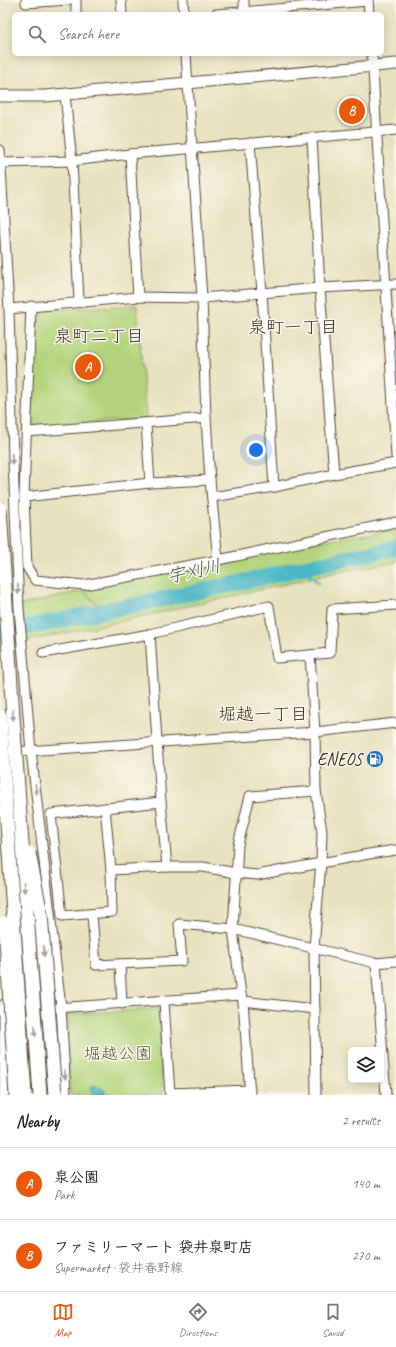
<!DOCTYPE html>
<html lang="en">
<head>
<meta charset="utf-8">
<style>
	:root { --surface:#fff; --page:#f2f2f2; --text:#222; --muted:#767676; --line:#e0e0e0; --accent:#ea580c }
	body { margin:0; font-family:Caveat,"Klee One",sans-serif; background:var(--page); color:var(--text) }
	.controls { position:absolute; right:12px; bottom:12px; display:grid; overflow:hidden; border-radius:6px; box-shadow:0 2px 10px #0003 }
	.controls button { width:36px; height:36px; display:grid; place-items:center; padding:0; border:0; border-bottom:1px solid var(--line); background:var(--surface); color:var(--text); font:20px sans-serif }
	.you { position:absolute; left:256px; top:450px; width:14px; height:14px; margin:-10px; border:3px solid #fff; border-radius:50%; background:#1a73e8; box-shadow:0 0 0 6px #1a73e833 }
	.badge { display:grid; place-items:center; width:26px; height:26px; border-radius:50%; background:var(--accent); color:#fff; font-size:13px; font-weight:700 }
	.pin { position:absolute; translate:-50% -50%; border:2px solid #fff; box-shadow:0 1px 4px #0006 }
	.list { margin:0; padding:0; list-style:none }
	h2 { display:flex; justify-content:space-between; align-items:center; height:52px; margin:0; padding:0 16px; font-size:17px }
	h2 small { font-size:13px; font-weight:400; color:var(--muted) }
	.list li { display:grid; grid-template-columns:26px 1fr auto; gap:12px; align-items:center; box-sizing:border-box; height:72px; padding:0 16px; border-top:1px solid var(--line) }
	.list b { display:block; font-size:15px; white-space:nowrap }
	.list p { margin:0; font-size:13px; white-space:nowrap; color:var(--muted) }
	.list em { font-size:13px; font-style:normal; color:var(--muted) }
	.icon { flex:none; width:22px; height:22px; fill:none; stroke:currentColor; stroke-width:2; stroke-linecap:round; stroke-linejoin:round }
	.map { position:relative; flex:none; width:396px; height:1095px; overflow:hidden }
	.search { position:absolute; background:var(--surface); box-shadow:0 2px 10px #0003; left:12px; right:12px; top:12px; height:44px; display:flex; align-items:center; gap:10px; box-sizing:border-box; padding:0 14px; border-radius:6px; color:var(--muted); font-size:15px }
	.sheet { height:196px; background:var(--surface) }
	nav { display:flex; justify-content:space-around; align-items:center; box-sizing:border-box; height:56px; border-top:1px solid var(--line); background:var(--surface); font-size:11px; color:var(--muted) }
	nav a { display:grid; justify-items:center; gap:2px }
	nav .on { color:var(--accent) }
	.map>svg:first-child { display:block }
	.green { fill:#b3d47c; stroke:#777f4d }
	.water { fill:#49b5c5; stroke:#427072 }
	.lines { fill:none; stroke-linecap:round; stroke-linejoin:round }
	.stream { stroke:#49b5c5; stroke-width:2.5 }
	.river { stroke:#49b5c5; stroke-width:16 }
	.minor-casing { stroke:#554536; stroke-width:11 }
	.major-casing { stroke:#554536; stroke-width:13 }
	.minor { stroke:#fff; stroke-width:9 }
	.major { stroke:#fff; stroke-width:11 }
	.highway-bridge-casing { stroke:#554536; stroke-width:15; stroke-linecap:butt }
	.highway-bridge { stroke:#fff; stroke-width:13 }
	.oneway { fill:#a79f9a }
	.labels { text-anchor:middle; stroke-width:3; stroke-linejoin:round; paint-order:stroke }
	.poi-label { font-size:17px; fill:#3b2a1e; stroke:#fbf7ec; text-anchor:end }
	.park-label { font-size:17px; fill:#595436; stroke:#fbf7ec }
	.neighbourhood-label { font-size:18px; fill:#3b2a1e; stroke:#fbf7ec }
	.water-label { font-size:18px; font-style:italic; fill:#405b58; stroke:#fbf7ec }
</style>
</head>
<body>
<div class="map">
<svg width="396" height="1095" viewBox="0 0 396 1095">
	<rect width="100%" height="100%" fill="#fbf7ec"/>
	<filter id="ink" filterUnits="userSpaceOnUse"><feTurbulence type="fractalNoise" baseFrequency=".025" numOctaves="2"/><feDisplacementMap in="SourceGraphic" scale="8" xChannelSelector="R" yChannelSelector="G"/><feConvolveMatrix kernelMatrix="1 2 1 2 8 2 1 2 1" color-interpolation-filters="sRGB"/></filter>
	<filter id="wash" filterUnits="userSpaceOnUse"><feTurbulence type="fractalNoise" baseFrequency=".012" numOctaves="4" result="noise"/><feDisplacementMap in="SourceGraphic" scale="16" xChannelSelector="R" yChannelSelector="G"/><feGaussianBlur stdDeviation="0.9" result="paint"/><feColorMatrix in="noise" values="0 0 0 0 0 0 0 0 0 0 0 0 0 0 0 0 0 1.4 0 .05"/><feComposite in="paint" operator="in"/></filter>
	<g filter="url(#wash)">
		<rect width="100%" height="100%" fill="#e7e1bd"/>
		<g class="green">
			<path d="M 137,305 L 146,419 L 34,426 L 31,423 L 37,315 L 42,310 Z"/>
			<path d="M 396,530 L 396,562 L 343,571 L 118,622 L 0,647 L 0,610 L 82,591 L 105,611 L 77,584 L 276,547 Z"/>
			<path d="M 159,1009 L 163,1095 L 70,1095 L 67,1014 Z"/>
		</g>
		<path class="water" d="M 97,1085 L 105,1090 L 105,1095 L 93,1095 L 91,1086 Z"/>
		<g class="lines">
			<path class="stream" d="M 301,568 L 319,583"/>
			<path class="river" d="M 0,633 L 262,578 L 301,568 L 396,548"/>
		</g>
	</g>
	<g filter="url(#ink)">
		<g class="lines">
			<defs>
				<g id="minor">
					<path d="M 26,0 L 26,3 L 68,0"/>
					<path d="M 76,0 L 76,14"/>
					<path d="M 121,0 L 122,14"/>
					<path d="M 183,0 L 184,14"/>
					<path d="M 244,0 L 244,11"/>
					<path d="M 368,0 L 369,14"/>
					<path d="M 216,14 L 368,1"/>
					<path d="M 186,54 L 202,298 L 206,418 L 210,480 L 218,560"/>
					<path d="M 372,54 L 396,456"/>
					<path d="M 65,95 L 72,161 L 79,301"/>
					<path d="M 312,137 L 320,288 L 334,474"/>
					<path d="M 250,143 L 262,292 L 274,487"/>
					<path d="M 0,150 L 9,309 L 13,461 L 19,608 L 31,751 L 61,1007 L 66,1095"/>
					<path d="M 130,154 L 138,297"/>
					<path d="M 1,163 L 72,161 L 130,154 L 396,130"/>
					<path d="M 31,306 L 24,497 L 27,567 L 35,580 L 84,585 L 218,560 L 396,522"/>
					<path d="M 9,309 L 138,297 L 202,298 L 320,288 L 396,284"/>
					<path d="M 146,424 L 150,483"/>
					<path d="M 27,432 L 206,418"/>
					<path d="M 24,497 L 150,483 L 210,480"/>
					<path d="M 212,497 L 274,487 L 334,474 L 396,463"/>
					<path d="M 150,634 L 161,802 L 167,867"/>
					<path d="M 43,653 L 150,634 L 269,606 L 277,658 L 330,653 L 332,609 L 396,605"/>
					<path d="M 310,655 L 315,732 L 316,791 L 322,832 L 321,862 L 314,948 L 316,1095"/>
					<path d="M 11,752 L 315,732 L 396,723"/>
					<path d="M 105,808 L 111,870 L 112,912 L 62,916 L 51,814 L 161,802"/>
					<path d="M 111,870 L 167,867 L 203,867 L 236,873 L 257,875 L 369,854 L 396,850"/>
					<path d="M 92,915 L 96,965 L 182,961 L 179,924 L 233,929 L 376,963 L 396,961"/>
					<path d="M 376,963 L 386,1095"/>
					<path d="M 120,964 L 122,1004"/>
					<path d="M 164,1001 L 170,1095"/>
					<path d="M 243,1001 L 315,1009"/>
					<path d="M 55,1008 L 241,995"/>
					<path d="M 0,1010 L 39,1008"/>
					<path d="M 170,1093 L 250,1090"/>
					<path d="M 4,1095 L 4,1004"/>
					<path d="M 250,1095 L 243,1001 L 241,995 L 233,929 L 238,845 L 250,796 L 316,791"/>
				</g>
				<path id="major" d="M 0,96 L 45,96 L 396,64"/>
			</defs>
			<use href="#minor" class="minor-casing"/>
			<use href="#major" class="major-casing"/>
			<use href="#minor" class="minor"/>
			<use href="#major" class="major"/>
			<defs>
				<g id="highway-bridge">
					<path d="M 0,509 L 13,717 L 40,1095"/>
					<path d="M 0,716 L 25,1095"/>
					<path d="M 29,853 L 41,914 L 55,1095"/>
					<path d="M 5,923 L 16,1095"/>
				</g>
			</defs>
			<use href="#highway-bridge" class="highway-bridge-casing"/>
			<use href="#highway-bridge" class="highway-bridge"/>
		</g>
		<defs><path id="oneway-solid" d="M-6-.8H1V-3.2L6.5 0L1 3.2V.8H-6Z"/></defs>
		<g class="oneway">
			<use href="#oneway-solid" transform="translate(12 459) rotate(88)"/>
			<use href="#oneway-solid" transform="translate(18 589) rotate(88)"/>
			<use href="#oneway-solid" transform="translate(13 715) rotate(86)"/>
			<use href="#oneway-solid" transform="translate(36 789) rotate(83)"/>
			<use href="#oneway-solid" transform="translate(24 887) rotate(86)"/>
			<use href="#oneway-solid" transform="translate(44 951) rotate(86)"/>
			<use href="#oneway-solid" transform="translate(35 1031) rotate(86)"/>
			<use href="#oneway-solid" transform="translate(65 1074) rotate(86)"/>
		</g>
	</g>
	<defs>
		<symbol id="fuel-disc" viewBox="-11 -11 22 22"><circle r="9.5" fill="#1f6fb2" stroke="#fbf7ec"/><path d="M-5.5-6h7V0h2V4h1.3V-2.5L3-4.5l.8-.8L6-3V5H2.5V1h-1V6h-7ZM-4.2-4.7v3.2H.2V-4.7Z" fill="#fff"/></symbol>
	</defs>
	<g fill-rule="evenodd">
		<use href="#fuel-disc" x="365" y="749" width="20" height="20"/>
	</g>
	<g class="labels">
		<g class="poi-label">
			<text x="362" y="765">ENEOS</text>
		</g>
		<g class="park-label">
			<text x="118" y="1059">堀越公園</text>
		</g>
		<g class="neighbourhood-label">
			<text x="293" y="333">泉町一丁目</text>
			<text x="99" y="342">泉町二丁目</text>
			<text x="263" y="720">堀越一丁目</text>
		</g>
		<g class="water-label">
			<text transform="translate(194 571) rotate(-12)" y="6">宇刈川</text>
		</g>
	</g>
</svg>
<div class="controls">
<button><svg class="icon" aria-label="layers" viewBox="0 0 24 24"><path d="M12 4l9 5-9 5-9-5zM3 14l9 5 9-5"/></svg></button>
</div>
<div class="you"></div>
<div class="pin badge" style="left:88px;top:367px">A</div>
<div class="pin badge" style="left:352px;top:111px">B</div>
<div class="search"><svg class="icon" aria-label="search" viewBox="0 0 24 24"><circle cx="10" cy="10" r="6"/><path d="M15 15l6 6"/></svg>Search here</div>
</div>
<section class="sheet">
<h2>Nearby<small>2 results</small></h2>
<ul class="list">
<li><span class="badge">A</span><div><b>泉公園</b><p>Park</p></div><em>140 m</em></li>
<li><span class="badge">B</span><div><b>ファミリーマート 袋井泉町店</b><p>Supermarket · 袋井春野線</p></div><em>270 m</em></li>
</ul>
</section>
<nav>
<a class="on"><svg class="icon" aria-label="map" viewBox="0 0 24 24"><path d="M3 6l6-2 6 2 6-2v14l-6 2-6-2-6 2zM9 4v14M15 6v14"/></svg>Map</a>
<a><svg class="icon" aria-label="directions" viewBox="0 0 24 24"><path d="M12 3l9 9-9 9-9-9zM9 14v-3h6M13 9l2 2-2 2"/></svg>Directions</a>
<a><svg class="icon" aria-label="saved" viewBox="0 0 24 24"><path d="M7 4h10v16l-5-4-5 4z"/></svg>Saved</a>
</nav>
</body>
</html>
